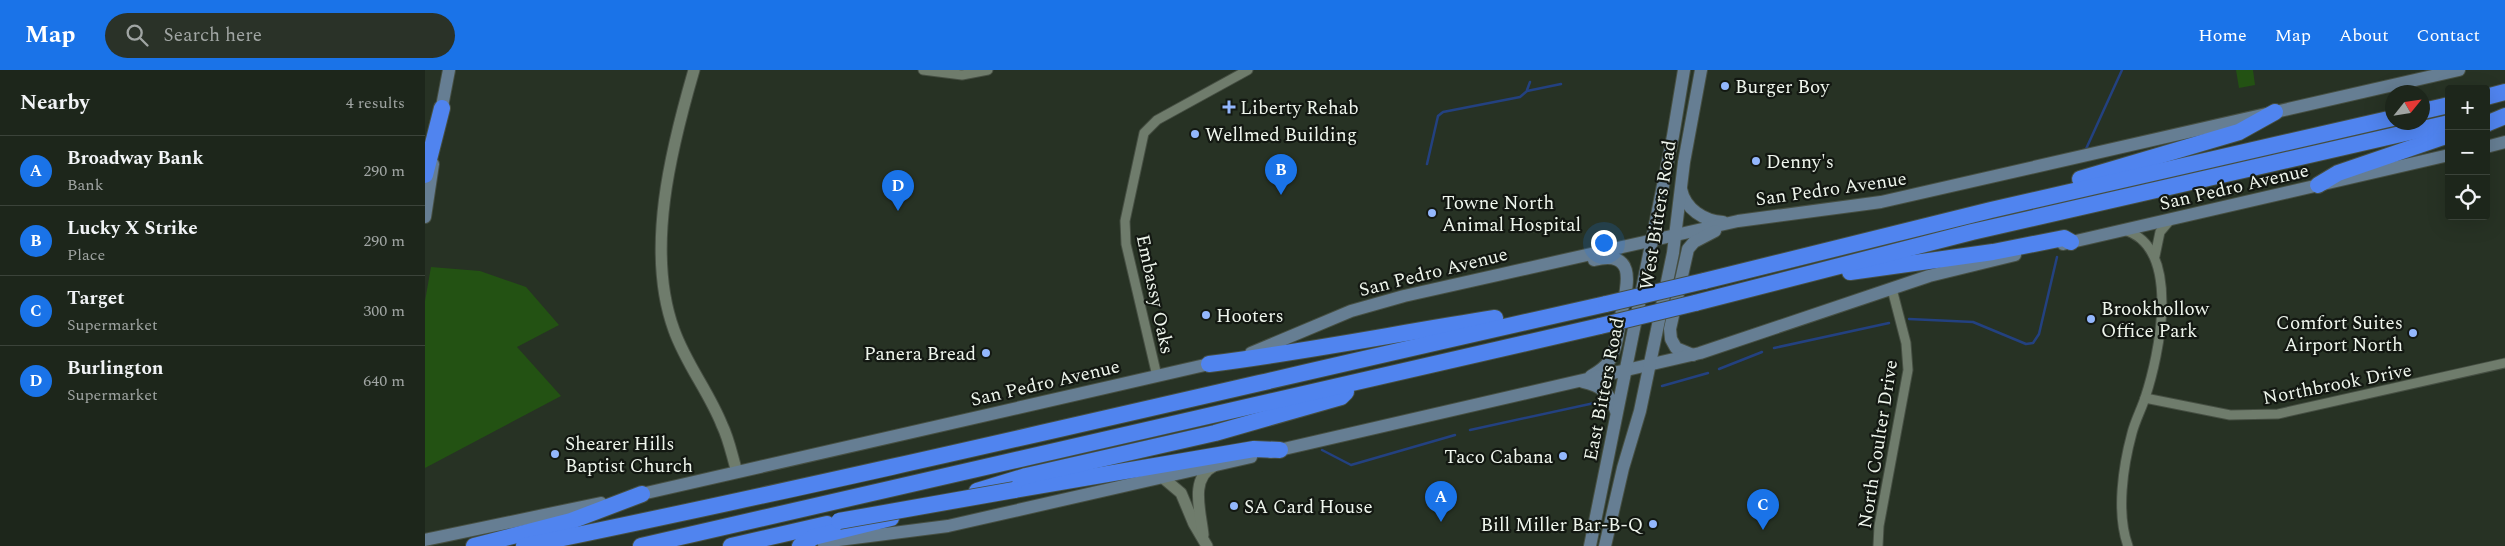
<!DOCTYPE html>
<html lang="en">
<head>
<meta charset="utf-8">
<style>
	:root { --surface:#1d261b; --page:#2a3228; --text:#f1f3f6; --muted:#a0a5a3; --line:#3b433a; --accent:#1a73e8 }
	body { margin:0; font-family:Spectral,serif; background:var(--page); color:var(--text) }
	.controls { position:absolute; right:15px; top:15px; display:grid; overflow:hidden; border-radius:5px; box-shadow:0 5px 20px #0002 }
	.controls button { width:45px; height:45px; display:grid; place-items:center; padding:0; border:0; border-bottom:1px solid var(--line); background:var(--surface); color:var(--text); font:25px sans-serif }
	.compass { position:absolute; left:1960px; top:15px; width:45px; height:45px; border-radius:50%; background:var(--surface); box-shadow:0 5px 20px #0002; rotate:60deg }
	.you { position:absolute; left:1178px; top:172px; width:18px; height:18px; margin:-12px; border:4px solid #fff; border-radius:50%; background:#1a73e8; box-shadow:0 0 0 8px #1a73e833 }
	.badge { display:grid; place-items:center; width:32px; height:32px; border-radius:50%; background:var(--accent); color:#fff; font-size:16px; font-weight:700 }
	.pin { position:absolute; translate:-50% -41px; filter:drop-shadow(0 1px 2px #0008) }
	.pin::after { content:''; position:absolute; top:26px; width:18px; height:15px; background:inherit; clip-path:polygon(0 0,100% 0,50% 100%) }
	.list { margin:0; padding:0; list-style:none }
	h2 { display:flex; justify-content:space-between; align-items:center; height:65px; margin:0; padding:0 20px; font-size:21px }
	h2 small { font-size:16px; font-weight:400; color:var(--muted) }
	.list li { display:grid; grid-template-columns:32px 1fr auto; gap:15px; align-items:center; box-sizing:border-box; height:70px; padding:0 20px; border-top:1px solid var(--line) }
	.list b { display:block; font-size:19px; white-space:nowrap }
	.list p { margin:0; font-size:16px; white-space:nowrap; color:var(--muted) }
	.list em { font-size:16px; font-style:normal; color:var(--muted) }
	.icon { flex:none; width:28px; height:28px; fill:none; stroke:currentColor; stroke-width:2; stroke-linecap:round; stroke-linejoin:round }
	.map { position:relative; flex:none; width:2080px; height:476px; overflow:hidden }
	header { display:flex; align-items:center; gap:30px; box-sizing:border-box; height:70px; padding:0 25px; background:var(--accent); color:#fff }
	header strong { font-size:24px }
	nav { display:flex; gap:28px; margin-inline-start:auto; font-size:18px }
	.search { width:350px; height:45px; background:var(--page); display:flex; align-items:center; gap:12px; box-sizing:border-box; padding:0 18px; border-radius:28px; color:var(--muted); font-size:19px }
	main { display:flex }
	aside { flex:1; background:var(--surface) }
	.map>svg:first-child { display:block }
	.green { fill:#235213 }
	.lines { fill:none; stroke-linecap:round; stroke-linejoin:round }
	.stream { stroke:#234180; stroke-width:2.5 }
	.minor-casing { stroke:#464f43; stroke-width:11 }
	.tertiary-casing { stroke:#464f43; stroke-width:13 }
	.secondary-casing { stroke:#464f43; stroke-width:14 }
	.motorway-casing { stroke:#464f43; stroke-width:18 }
	.minor { stroke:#6f7c6c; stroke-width:9 }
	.tertiary { stroke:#6f7c6c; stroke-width:11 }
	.secondary { stroke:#667e93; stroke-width:12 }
	.motorway { stroke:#5084ef; stroke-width:16 }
	.motorway-bridge-casing { stroke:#464f43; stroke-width:18; stroke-linecap:butt }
	.motorway-bridge { stroke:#5084ef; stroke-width:16 }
	.poi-dot { fill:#93b7fd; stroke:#131812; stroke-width:2 }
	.labels { text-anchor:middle; stroke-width:4.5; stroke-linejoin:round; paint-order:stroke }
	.poi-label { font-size:19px; fill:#eff6ed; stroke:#131812; text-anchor:start }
	.street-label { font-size:19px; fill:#eff6ed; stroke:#131812 }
</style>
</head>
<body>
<header>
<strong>Map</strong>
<div class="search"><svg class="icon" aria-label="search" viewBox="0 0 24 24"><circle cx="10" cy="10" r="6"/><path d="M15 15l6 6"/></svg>Search here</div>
<nav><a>Home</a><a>Map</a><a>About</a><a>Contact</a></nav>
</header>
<main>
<aside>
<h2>Nearby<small>4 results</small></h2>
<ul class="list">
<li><span class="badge">A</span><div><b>Broadway Bank</b><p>Bank</p></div><em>290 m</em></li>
<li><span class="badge">B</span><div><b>Lucky X Strike</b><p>Place</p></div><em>290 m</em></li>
<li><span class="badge">C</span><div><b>Target</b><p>Supermarket</p></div><em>300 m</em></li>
<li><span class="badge">D</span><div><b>Burlington</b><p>Supermarket</p></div><em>640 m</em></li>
</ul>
</aside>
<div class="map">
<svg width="2080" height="476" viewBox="0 0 2080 476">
	<rect width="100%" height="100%" fill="#273224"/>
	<g class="green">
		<path d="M 1811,0 L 1828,0 L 1830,15 L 1814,18 Z"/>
		<path d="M 6,197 L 55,201 L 101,217 L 134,255 L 92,277 L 136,326 L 0,398 L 0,231 Z"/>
	</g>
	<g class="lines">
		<g class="stream">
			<path d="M 1102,20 L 1105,12"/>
			<path d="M 1661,79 L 1697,0"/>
			<path d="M 1002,94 L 1013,46 L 1018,42 L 1095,27 L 1102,21 L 1136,14"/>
			<path d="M 1484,249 L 1548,252 L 1601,274 L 1608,273 L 1614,264 L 1632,187"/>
			<path d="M 1349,278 L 1464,253"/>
			<path d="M 1294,299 L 1337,282"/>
			<path d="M 1237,316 L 1283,303"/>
			<path d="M 1045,360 L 1174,332"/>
			<path d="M 897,380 L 926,395 L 1030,365"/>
		</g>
		<defs>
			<g id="minor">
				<path d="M 498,0 L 537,5 L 563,0"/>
				<path d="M 1699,160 C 1758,177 1734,286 1720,328 C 1716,340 1710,351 1707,363 C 1698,396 1691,443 1703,476"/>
				<path d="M 1730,186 L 1735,162 L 1746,149"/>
				<path d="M 732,306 L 701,174 L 700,151 L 719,63 L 732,50 L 823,0"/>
				<path d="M 1720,328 L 1805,345 L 1853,344 L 2080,293"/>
				<path d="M 1453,476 L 1454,456 L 1483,300 L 1481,273 L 1467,219"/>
			</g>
			<g id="tertiary">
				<path d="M 269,0 C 246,79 220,181 249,260 C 261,294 284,322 297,355 C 304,369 307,386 312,402"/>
				<path d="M 737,407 L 756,423 L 769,454 L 782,476"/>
				<path d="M 778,465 C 776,443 764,408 789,396"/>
			</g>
			<g id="secondary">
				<path d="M 15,47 L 24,0"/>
				<path d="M 2061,77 L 2080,72"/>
				<path d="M 1256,119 C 1260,139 1279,151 1298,152"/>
				<path d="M 0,147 L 8,94"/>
				<path d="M 1638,174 L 2024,85"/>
				<path d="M 826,283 L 926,241 L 979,226 L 1313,151 L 1456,132 L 2034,0"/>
				<path d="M 1268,285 L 1251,278 L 1246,269 L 1245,259 L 1263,179 L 1269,172 L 1290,161"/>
				<path d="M 1166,306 C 1173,302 1180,298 1184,291 C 1192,279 1193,261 1196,246 C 1201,219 1215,179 1169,190"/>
				<path d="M 1158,312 C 1176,316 1185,323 1191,341"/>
				<path d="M 846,382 L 1275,283 L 1504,206 L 1590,185"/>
				<path d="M 208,426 L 793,292"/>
				<path d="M 0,470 L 176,433"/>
				<path d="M 398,472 L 523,456 L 826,387"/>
				<path d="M 1165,476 L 1248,66 L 1259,0"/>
				<path d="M 1180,476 L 1198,398 L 1215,341 L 1248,183 L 1259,92 L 1276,0"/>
			</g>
			<g id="motorway">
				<path d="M 2061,27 L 2080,22"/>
				<path d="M 1998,41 L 2024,35"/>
				<path d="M 2061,54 L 2080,46"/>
				<path d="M 0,105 L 17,38"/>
				<path d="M 1655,109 L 1814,62 L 1850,42"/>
				<path d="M 1893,115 L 1913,103 L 2024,65"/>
				<path d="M 1425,202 L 1568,182 L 1639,168 L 1646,172"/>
				<path d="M 1279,211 L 1566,140 L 1968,48"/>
				<path d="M 1270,233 L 1547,162 L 2024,53"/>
				<path d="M 784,294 C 880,282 974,263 1070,248"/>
				<path d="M 589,420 L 829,379 L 855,380"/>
				<path d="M 552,421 L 601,406 L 790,363 L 916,327 L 921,322"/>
				<path d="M 49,476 L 146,451 L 217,424"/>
				<path d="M 99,476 C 461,402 820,315 1181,234"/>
				<path d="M 216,476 L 1175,256"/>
				<path d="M 306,476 L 402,454"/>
				<path d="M 375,476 L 389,467 L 466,448"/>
			</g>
		</defs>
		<use href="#minor" class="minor-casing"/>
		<use href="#tertiary" class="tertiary-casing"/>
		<use href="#secondary" class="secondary-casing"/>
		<use href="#motorway" class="motorway-casing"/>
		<use href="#minor" class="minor"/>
		<use href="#tertiary" class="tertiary"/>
		<use href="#secondary" class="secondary"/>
		<use href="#motorway" class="motorway"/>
		<defs>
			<g id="motorway-bridge">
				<path d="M 1181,234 L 1279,211"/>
				<path d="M 1175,256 L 1270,233"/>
				<path d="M 414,451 L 589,420"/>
			</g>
		</defs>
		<use href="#motorway-bridge" class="motorway-bridge-casing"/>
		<use href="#motorway-bridge" class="motorway-bridge"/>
	</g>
	<g class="poi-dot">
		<circle cx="1300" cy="16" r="5"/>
		<path d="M801.5 29.5h5v5h5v5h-5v5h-5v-5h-5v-5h5z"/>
		<circle cx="770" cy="64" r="5"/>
		<circle cx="1331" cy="91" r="5"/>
		<circle cx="1007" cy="143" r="5"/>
		<circle cx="781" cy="245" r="5"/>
		<circle cx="1666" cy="249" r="5"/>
		<circle cx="1988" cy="263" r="5"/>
		<circle cx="561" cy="283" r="5"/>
		<circle cx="130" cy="384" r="5"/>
		<circle cx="1138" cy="386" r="5"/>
		<circle cx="809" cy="436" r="5"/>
		<circle cx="1228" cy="454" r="5"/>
	</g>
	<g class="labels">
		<g class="poi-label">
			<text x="1310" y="23">Burger Boy</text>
			<text x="815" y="44">Liberty Rehab</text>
			<text x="780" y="71">Wellmed Building</text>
			<text x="1341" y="98">Denny's</text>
			<text x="1017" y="139">Towne North<tspan x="1017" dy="22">Animal Hospital</tspan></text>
			<text x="1676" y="245">Brookhollow<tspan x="1676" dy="22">Office Park</tspan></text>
			<text x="791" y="252">Hooters</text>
			<text x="1978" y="259" text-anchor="end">Comfort Suites<tspan x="1978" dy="22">Airport North</tspan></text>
			<text x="551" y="290" text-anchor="end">Panera Bread</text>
			<text x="140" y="380">Shearer Hills<tspan x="140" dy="22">Baptist Church</tspan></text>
			<text x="1128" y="393" text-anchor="end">Taco Cabana</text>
			<text x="819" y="443">SA Card House</text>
			<text x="1218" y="461" text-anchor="end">Bill Miller Bar-B-Q</text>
		</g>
		<g class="street-label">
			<text transform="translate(1809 116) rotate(-13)" y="7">San Pedro Avenue</text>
			<text transform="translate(1406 118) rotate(-8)" y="7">San Pedro Avenue</text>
			<text transform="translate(1232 145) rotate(-81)" y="7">West Bitters Road</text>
			<text transform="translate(1008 201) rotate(-14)" y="7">San Pedro Avenue</text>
			<text transform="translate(731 224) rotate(78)" y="7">Embassy Oaks</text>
			<text transform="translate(620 312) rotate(-13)" y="7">San Pedro Avenue</text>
			<text transform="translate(1912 313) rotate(-11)" y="7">Northbrook Drive</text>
			<text transform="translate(1178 319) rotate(-79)" y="7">East Bitters Road</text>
			<text transform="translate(1452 374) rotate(-81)" y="7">North Coulter Drive</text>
		</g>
	</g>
</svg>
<div class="controls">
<button>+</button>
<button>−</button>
<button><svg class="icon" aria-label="locate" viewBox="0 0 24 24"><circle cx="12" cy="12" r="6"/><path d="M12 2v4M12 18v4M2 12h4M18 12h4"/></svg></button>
</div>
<svg class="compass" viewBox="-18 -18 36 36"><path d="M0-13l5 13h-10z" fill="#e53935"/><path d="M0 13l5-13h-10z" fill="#a0a5a3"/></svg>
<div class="you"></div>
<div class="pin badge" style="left:1016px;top:452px">A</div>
<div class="pin badge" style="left:856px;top:125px">B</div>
<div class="pin badge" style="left:1338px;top:460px">C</div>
<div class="pin badge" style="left:473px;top:141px">D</div>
</div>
</main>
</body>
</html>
